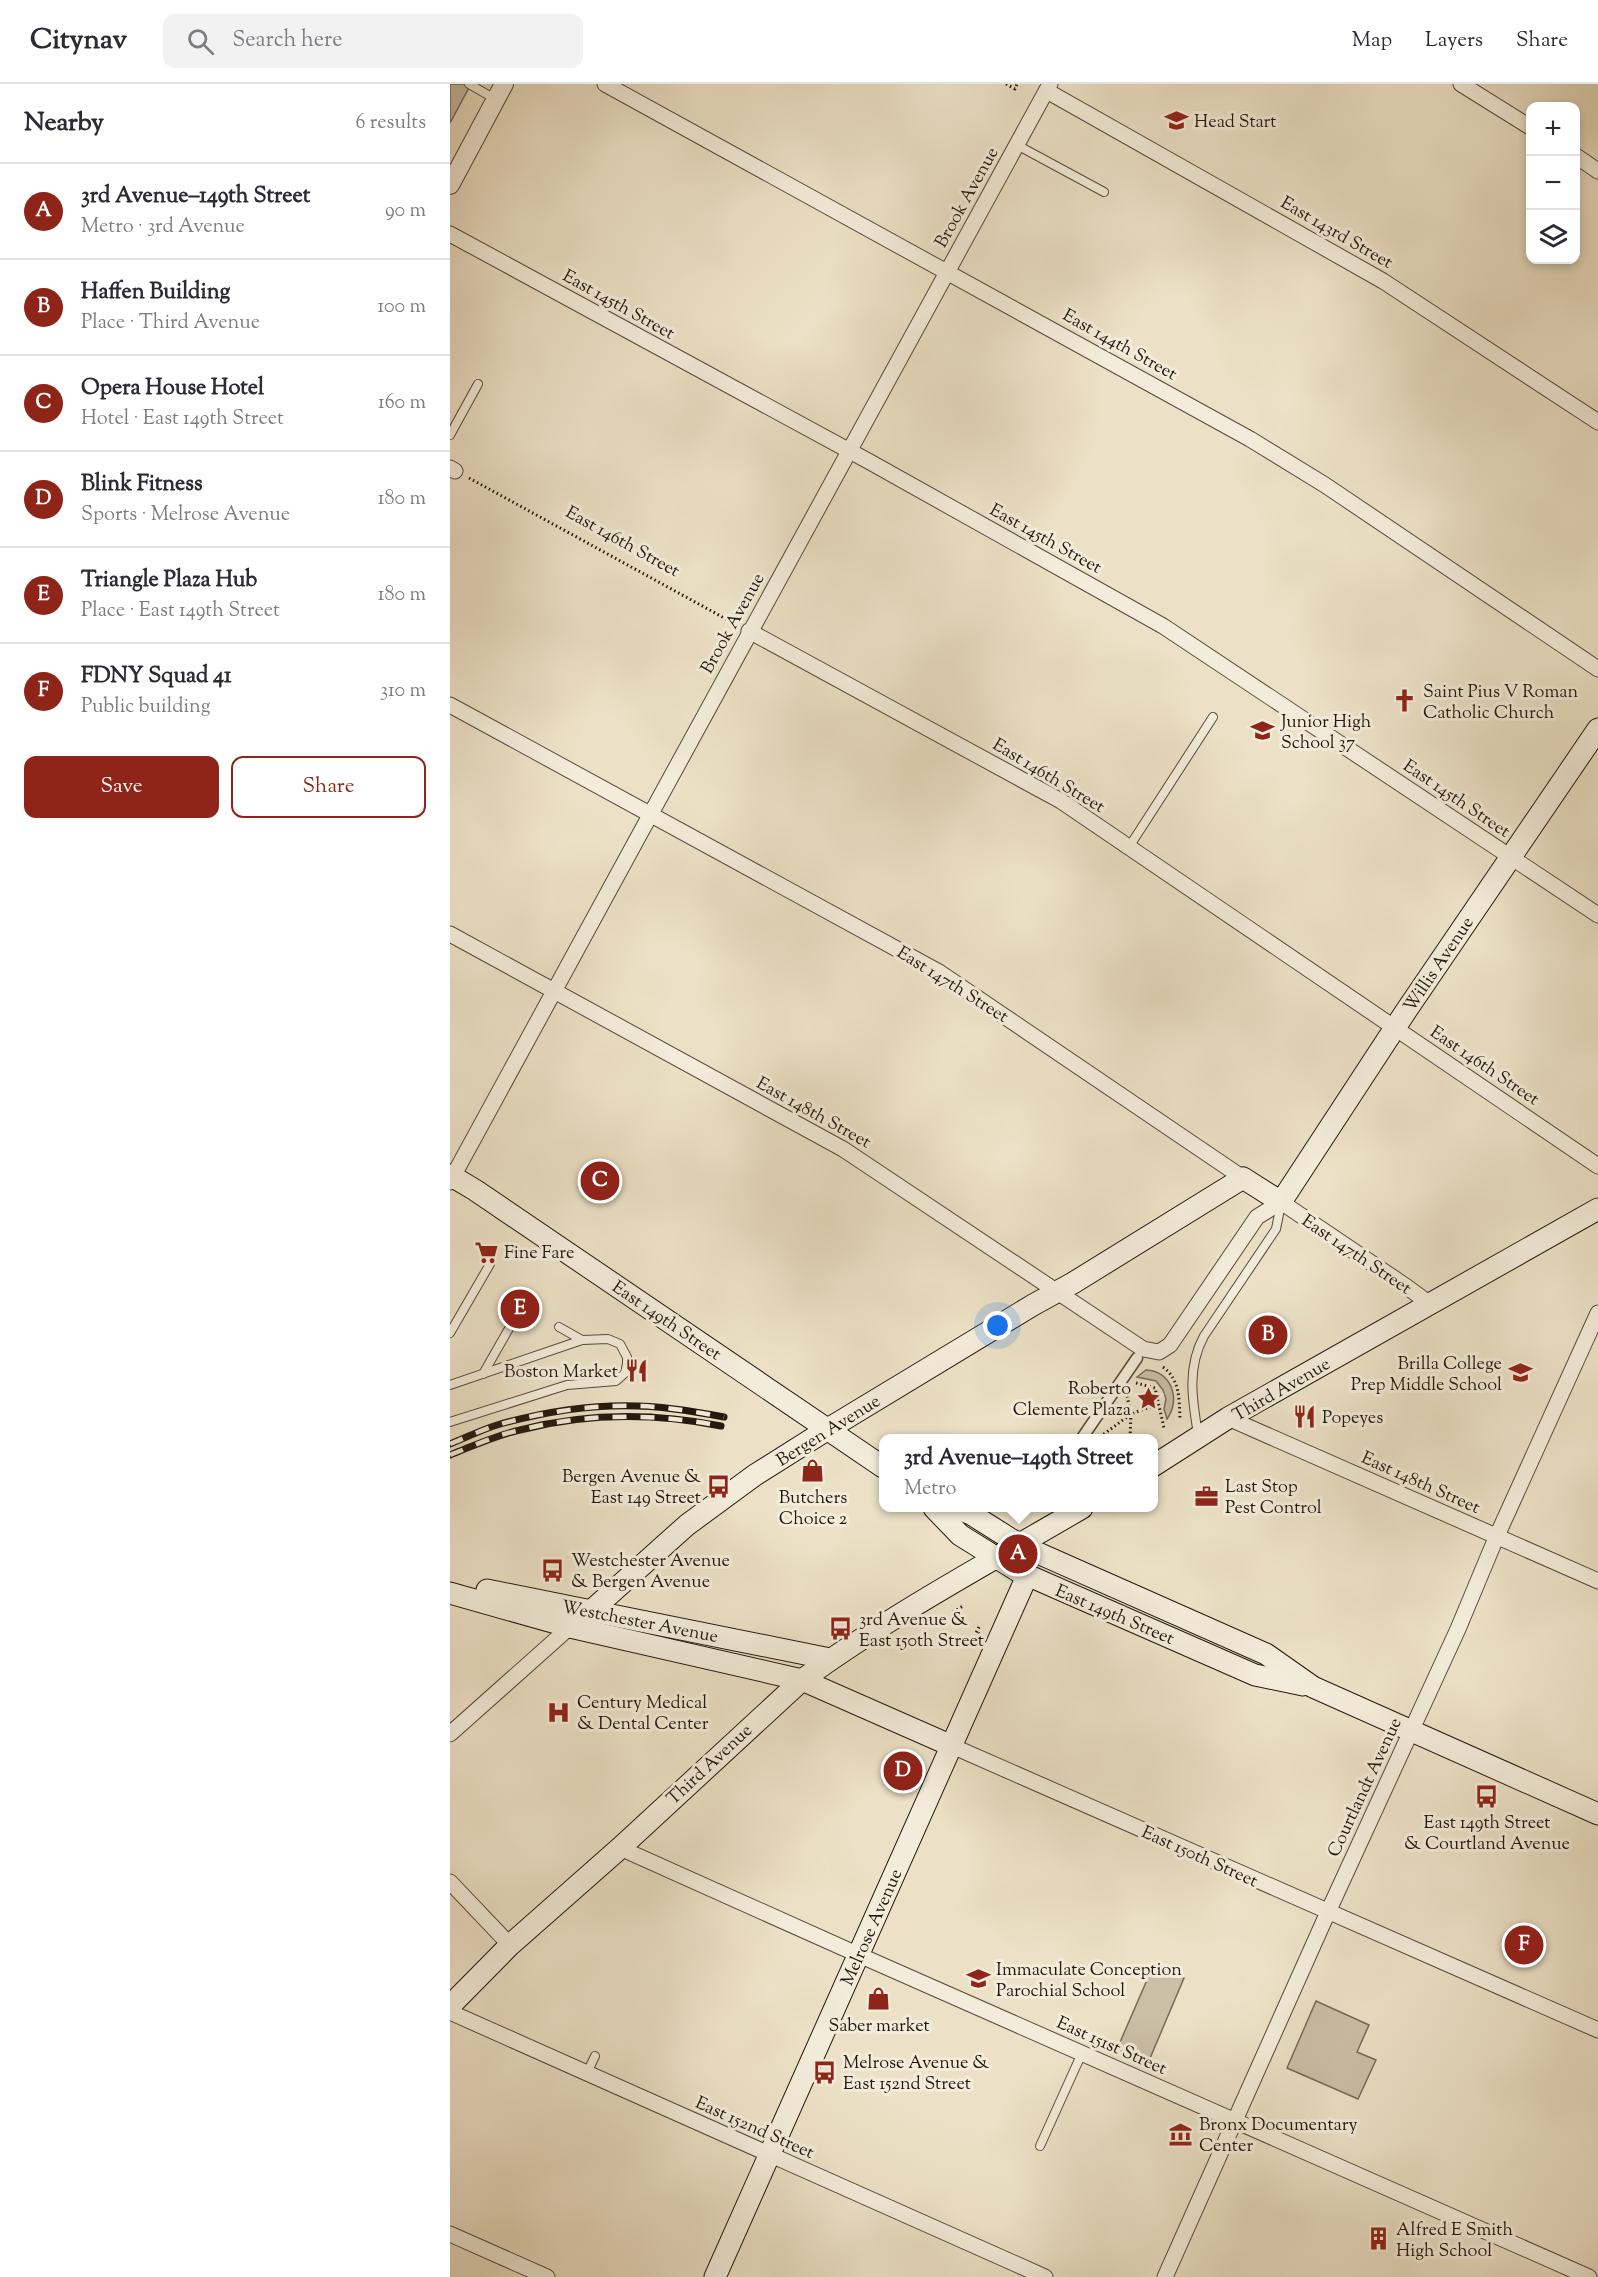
<!DOCTYPE html>
<html lang="en">
<head>
<meta charset="utf-8">
<style>
	:root { --surface:#fff; --page:#f2f2f3; --text:#2b2b33; --muted:#7c7c81; --line:#e1e1e2; --accent:#8f2418 }
	body { margin:0; font-family:"Sorts Mill Goudy",serif; background:var(--page); color:var(--text) }
	.controls { position:absolute; right:18px; top:18px; display:grid; overflow:hidden; border-radius:12px; box-shadow:0 3px 9px #0003 }
	.controls button { width:54px; height:54px; display:grid; place-items:center; padding:0; border:0; border-bottom:2px solid var(--line); background:var(--surface); color:var(--text); font:30px sans-serif }
	.you { position:absolute; left:548px; top:1242px; width:21px; height:21px; margin:-15px; border:4px solid #fff; border-radius:50%; background:#1a73e8; box-shadow:0 0 0 9px #1a73e833 }
	.badge { display:grid; place-items:center; width:39px; height:39px; border-radius:50%; background:var(--accent); color:#fff; font-size:20px; font-weight:700 }
	.pin { position:absolute; translate:-50% -50%; border:3px solid #fff; box-shadow:0 2px 6px #0006 }
	.popup { position:absolute; left:429px; top:1350px; width:279px; height:78px; box-sizing:border-box; display:grid; place-content:center; border-radius:12px; background:var(--surface); filter:drop-shadow(0 2px 4px #0005); font-size:20px; white-space:nowrap; color:var(--muted) }
	.popup b { font-size:22px; color:var(--text) }
	.popup::after { content:''; position:absolute; left:50%; top:100%; margin-left:-12px; border:12px solid transparent; border-top-color:var(--surface) }
	.list { margin:0; padding:0; list-style:none }
	h2 { display:flex; justify-content:space-between; align-items:center; height:78px; margin:0; padding:0 24px; font-size:26px }
	h2 small { font-size:20px; font-weight:400; color:var(--muted) }
	.list li { display:grid; grid-template-columns:39px 1fr auto; gap:18px; align-items:center; box-sizing:border-box; height:96px; padding:0 24px; border-top:2px solid var(--line) }
	.list b { display:block; font-size:22px; white-space:nowrap }
	.list p { margin:0; font-size:20px; white-space:nowrap; color:var(--muted) }
	.list em { font-size:20px; font-style:normal; color:var(--muted) }
	.actions { display:flex; gap:12px; padding:18px 24px }
	.actions a { flex:1; padding:14px 0; border:2px solid var(--accent); border-radius:12px; text-align:center; font-size:21px; color:var(--accent) }
	.actions .main { background:var(--accent); color:#fff }
	.icon { flex:none; width:33px; height:33px; fill:none; stroke:currentColor; stroke-width:2; stroke-linecap:round; stroke-linejoin:round }
	.map { position:relative; flex:none; width:1148px; height:2193px; overflow:hidden }
	header { display:flex; align-items:center; gap:36px; box-sizing:border-box; height:84px; padding:0 30px; background:var(--surface); border-bottom:2px solid var(--line) }
	header strong { font-size:28px }
	nav { display:flex; gap:33px; margin-inline-start:auto; font-size:21px }
	.search { width:420px; height:54px; background:var(--page); display:flex; align-items:center; gap:15px; box-sizing:border-box; padding:0 21px; border-radius:12px; color:var(--muted); font-size:22px }
	main { display:flex }
	aside { flex:1; background:var(--surface) }
	.map>svg:first-child { display:block }
	.green { fill:#cabfa7; stroke:#766c5a; stroke-width:1.5 }
	.lines { fill:none; stroke-linecap:round; stroke-linejoin:round }
	.service-casing { stroke:#554a3b; stroke-width:10 }
	.pedestrian-casing { stroke:#554a3b; stroke-width:13 }
	.minor-casing { stroke:#554a3b; stroke-width:17 }
	.tertiary-casing { stroke:#554a3b; stroke-width:20 }
	.secondary-casing { stroke:#23180d; stroke-width:23 }
	.path { stroke:#23180d; stroke-width:3; stroke-dasharray:1.5 3; stroke-linecap:butt }
	.service { stroke:#f3ecda; stroke-width:8 }
	.pedestrian { stroke:#f3ecda; stroke-width:10 }
	.minor { stroke:#f3ecda; stroke-width:15 }
	.tertiary { stroke:#f3ecda; stroke-width:18 }
	.secondary { stroke:#f3ecda; stroke-width:21 }
	.rail-casing { stroke:#23180d; stroke-width:7 }
	.rail { stroke:#f3ecda; stroke-width:4.5; stroke-dasharray:14; stroke-linecap:butt }
	.labels { text-anchor:middle; stroke-width:6; stroke-linejoin:round; paint-order:stroke }
	.poi-label { font-size:18px; fill:#23180d; stroke:#f3ecda; text-anchor:start }
	.street-label { font-size:18px; fill:#23180d; stroke:#f3ecda }
</style>
</head>
<body>
<header>
<strong>Citynav</strong>
<div class="search"><svg class="icon" aria-label="search" viewBox="0 0 24 24"><circle cx="10" cy="10" r="6"/><path d="M15 15l6 6"/></svg>Search here</div>
<nav><a>Map</a><a>Layers</a><a>Share</a></nav>
</header>
<main>
<aside>
<h2>Nearby<small>6 results</small></h2>
<ul class="list">
<li><span class="badge">A</span><div><b>3rd Avenue–149th Street</b><p>Metro · 3rd Avenue</p></div><em>90 m</em></li>
<li><span class="badge">B</span><div><b>Haffen Building</b><p>Place · Third Avenue</p></div><em>100 m</em></li>
<li><span class="badge">C</span><div><b>Opera House Hotel</b><p>Hotel · East 149th Street</p></div><em>160 m</em></li>
<li><span class="badge">D</span><div><b>Blink Fitness</b><p>Sports · Melrose Avenue</p></div><em>180 m</em></li>
<li><span class="badge">E</span><div><b>Triangle Plaza Hub</b><p>Place · East 149th Street</p></div><em>180 m</em></li>
<li><span class="badge">F</span><div><b>FDNY Squad 41</b><p>Public building</p></div><em>310 m</em></li>
</ul>
<div class="actions"><a class="main">Save</a><a>Share</a></div>
</aside>
<div class="map">
<svg width="1148" height="2193" viewBox="0 0 1148 2193">
	<rect width="100%" height="100%" fill="#ece1c6"/>
	<filter id="stains"><feTurbulence type="fractalNoise" baseFrequency=".00333" numOctaves="4"/><feColorMatrix values="0 0 0 0 .2 0 0 0 0 .09 0 0 0 0 .02 0 0 0 .5 -.17"/></filter>
	<radialGradient id="worn" r=".72"><stop offset=".6" stop-color="#630" stop-opacity="0"/><stop offset="1" stop-color="#630" stop-opacity=".3"/></radialGradient>
	<g class="green">
		<path d="M 0,0 L 21,0 L 0,39 Z"/>
		<path d="M 696,1286 C 722,1287 731,1316 717,1335 L 714,1325 L 716,1315 L 713,1306 L 706,1297 L 687,1293 Z"/>
		<path d="M 704,1880 L 734,1894 L 698,1979 L 667,1965 Z"/>
		<path d="M 866,1917 L 919,1941 L 907,1968 L 926,1976 L 908,2015 L 837,1984 Z"/>
	</g>
	<g class="lines">
		<defs>
			<g id="service">
				<path d="M 19,0 L 45,15"/>
				<path d="M 567,61 L 654,108"/>
				<path d="M 0,351 L 28,300"/>
				<path d="M 679,763 L 763,633"/>
				<path d="M 109,1243 L 132,1256"/>
				<path d="M 0,1249 L 40,1180"/>
				<path d="M 33,1290 L 69,1227"/>
				<path d="M 0,1301 L 132,1256 L 158,1255 L 170,1260 L 177,1273 L 177,1280 L 175,1289 L 166,1297 L 117,1301 L 0,1338"/>
				<path d="M 748,1350 C 742,1315 737,1283 754,1252 L 826,1145 L 831,1120"/>
				<path d="M 137,1989 L 145,1972"/>
				<path d="M 590,2062 L 632,1969"/>
			</g>
			<path id="pedestrian" d="M 632,1354 L 687,1274"/>
			<g id="minor">
				<path d="M 155,0 L 800,355 L 875,401 L 1148,585"/>
				<path d="M 1011,0 L 1080,43"/>
				<path d="M 597,7 L 933,197 L 1148,338"/>
				<path d="M 1126,72 L 1148,87"/>
				<path d="M 0,150 L 420,378 L 713,542 L 1148,831"/>
				<path d="M 0,384 L 5,387"/>
				<path d="M 299,547 L 611,717 L 1148,1082"/>
				<path d="M 0,621 L 489,888 L 793,1094"/>
				<path d="M 0,850 L 393,1065 L 693,1265 L 709,1268 L 720,1261 L 807,1133 L 831,1118 L 957,1203 L 980,1220"/>
				<path d="M 0,1098 C 200,732 399,365 600,0"/>
				<path d="M 778,1334 L 1148,1497"/>
				<path d="M 0,1650 L 120,1543"/>
				<path d="M 502,1662 L 1148,1946"/>
				<path d="M 170,1764 L 409,1871 L 1139,2193"/>
				<path d="M 0,1798 L 60,1861"/>
				<path d="M 0,1928 L 595,2193"/>
				<path d="M 0,2150 L 97,2193"/>
				<path d="M 715,2193 L 878,1828 L 1008,1545 L 1046,1454 L 1148,1229"/>
			</g>
			<path id="tertiary" d="M 0,101 L 54,0"/>
			<g id="secondary">
				<path d="M 0,1091 L 25,1106 L 433,1383"/>
				<path d="M 703,1382 L 778,1334 L 1148,1125"/>
				<path d="M 484,1424 L 510,1451 L 568,1487 L 805,1591 L 853,1601"/>
				<path d="M 506,1424 L 521,1430 L 570,1461 L 816,1570 L 863,1603 L 1148,1730"/>
				<path d="M 37,1506 L 380,1575"/>
				<path d="M 0,1509 L 120,1543 L 352,1596 L 502,1662"/>
				<path d="M 120,1543 L 141,1527 L 237,1441 L 305,1391 L 378,1345 L 583,1221 L 623,1199 L 793,1094 L 831,1118 L 956,927 L 1148,645"/>
				<path d="M 0,1922 L 60,1861 L 170,1764 L 352,1596 C 441,1531 538,1479 632,1424"/>
				<path d="M 265,2193 L 577,1492"/>
			</g>
		</defs>
		<use href="#service" class="service-casing"/>
		<use href="#pedestrian" class="pedestrian-casing"/>
		<use href="#minor" class="minor-casing"/>
		<use href="#tertiary" class="tertiary-casing"/>
		<use href="#secondary" class="secondary-casing"/>
		<g class="path">
			<path d="M 556,0 L 565,5 L 567,0"/>
			<path d="M 19,394 L 287,541"/>
			<path d="M 713,1283 C 730,1296 729,1314 730,1335"/>
			<path d="M 686,1299 L 705,1304 L 714,1344"/>
			<path d="M 677,1312 L 681,1330 L 680,1354"/>
			<path d="M 650,1353 L 681,1330 L 708,1320"/>
			<path d="M 503,1528 L 513,1522"/>
			<path d="M 529,1543 L 526,1549 L 530,1550"/>
		</g>
		<use href="#service" class="service"/>
		<use href="#pedestrian" class="pedestrian"/>
		<use href="#minor" class="minor"/>
		<use href="#tertiary" class="tertiary"/>
		<use href="#secondary" class="secondary"/>
		<defs>
			<g id="rail">
				<path d="M 0,1360 C 15,1354 31,1346 47,1341 C 103,1325 166,1317 224,1325 C 241,1327 258,1330 274,1333"/>
				<path d="M 0,1371 C 23,1362 46,1351 70,1346 C 136,1329 205,1329 271,1342"/>
			</g>
		</defs>
		<use href="#rail" class="rail-casing"/>
		<use href="#rail" class="rail"/>
	</g>
	<defs>
		<symbol id="school-bare" viewBox="-9 -9 18 18"><path d="M0-5L7-2L0 1L-7-2ZM-4 1L0 2.5L4 1V4Q0 6-4 4Z" fill="#8f2418" stroke="#f3ecda" stroke-width="2.5" paint-order="stroke"/></symbol>
		<symbol id="church-bare" viewBox="-9 -9 18 18"><path d="M-1.2-6h2.4v3.5h3.3v2.4h-3.3V6h-2.4V-.1h-3.3v-2.4h3.3Z" fill="#8f2418" stroke="#f3ecda" stroke-width="2.5" paint-order="stroke"/></symbol>
		<symbol id="supermarket-bare" viewBox="-9 -9 18 18"><path d="M-6-5.5h2.5l.6 2H6L4.5 2H-2.5L-4.4-4H-6ZM-1.5 3.2a1.3 1.3 0 1 0 .1 0ZM3 3.2a1.3 1.3 0 1 0 .1 0Z" fill="#8f2418" stroke="#f3ecda" stroke-width="2.5" paint-order="stroke"/></symbol>
		<symbol id="restaurant-bare" viewBox="-9 -9 18 18"><path d="M-5-6h1v4h1v-4h1v4h1v-4h1v5L-1.5 .5V6h-2V.5L-5-1ZM5-6V6H3V1.5H1.5Q1.5-4 5-6Z" fill="#8f2418" stroke="#f3ecda" stroke-width="2.5" paint-order="stroke"/></symbol>
		<symbol id="sight-bare" viewBox="-9 -9 18 18"><path d="M0-6L1.8-2.2L6-1.7L2.9 1.2L3.7 5.4L0 3.3L-3.7 5.4L-2.9 1.2L-6-1.7L-1.8-2.2Z" fill="#8f2418" stroke="#f3ecda" stroke-width="2.5" paint-order="stroke"/></symbol>
		<symbol id="shop-bare" viewBox="-9 -9 18 18"><path d="M-5-2.5h2.3a2.7 3.5 0 0 1 5.4 0H5L5.5 6h-11ZM-1.5-2.5h3a1.5 2.3 0 0 0-3 0Z" fill="#8f2418" stroke="#f3ecda" stroke-width="2.5" paint-order="stroke"/></symbol>
		<symbol id="bus-bare" viewBox="-9 -9 18 18"><path d="M-5-6H5V4H4V6H2V4H-2V6H-4V4H-5ZM-3.5-4V0h7V-4ZM-3.5 1.2v1.5H-2V1.2ZM2 1.2v1.5H3.5V1.2Z" fill="#8f2418" stroke="#f3ecda" stroke-width="2.5" paint-order="stroke"/></symbol>
		<symbol id="office-bare" viewBox="-9 -9 18 18"><path d="M-6-3h4V-5.5h4V-3h4V5H-6ZM-1-4.5V-3h2v-1.5ZM-6 0V1H6V0Z" fill="#8f2418" stroke="#f3ecda" stroke-width="2.5" paint-order="stroke"/></symbol>
		<symbol id="hospital-bare" viewBox="-9 -9 18 18"><path d="M-5-5h3v3.5h4V-5h3V5h-3V1.5h-4V5h-3Z" fill="#8f2418" stroke="#f3ecda" stroke-width="2.5" paint-order="stroke"/></symbol>
		<symbol id="museum-bare" viewBox="-9 -9 18 18"><path d="M0-6L6-3V-2H-6V-3ZM-5-1h2V3h-2ZM-1-1h2V3h-2ZM3-1h2V3H3ZM-6 4H6V6H-6Z" fill="#8f2418" stroke="#f3ecda" stroke-width="2.5" paint-order="stroke"/></symbol>
		<symbol id="building-bare" viewBox="-9 -9 18 18"><path d="M-4-6H4V6H1V3H-1V6H-4ZM-2.5-4.3h1.7v1.8h-1.7ZM.8-4.3h1.7v1.8H.8ZM-2.5-1h1.7V.8h-1.7ZM.8-1h1.7V.8H.8Z" fill="#8f2418" stroke="#f3ecda" stroke-width="2.5" paint-order="stroke"/></symbol>
	</defs>
	<g fill-rule="evenodd">
		<use href="#school-bare" x="710" y="20" width="33" height="33"/>
		<use href="#church-bare" x="938" y="600" width="33" height="33"/>
		<use href="#school-bare" x="796" y="630" width="33" height="33"/>
		<use href="#supermarket-bare" x="20" y="1152" width="33" height="33"/>
		<use href="#restaurant-bare" x="170" y="1270" width="33" height="33"/>
		<use href="#school-bare" x="1054" y="1272" width="33" height="33"/>
		<use href="#sight-bare" x="682" y="1298" width="33" height="33"/>
		<use href="#restaurant-bare" x="838" y="1316" width="33" height="33"/>
		<use href="#shop-bare" x="346" y="1370" width="33" height="33"/>
		<use href="#bus-bare" x="252" y="1386" width="33" height="33"/>
		<use href="#office-bare" x="740" y="1396" width="33" height="33"/>
		<use href="#bus-bare" x="86" y="1470" width="33" height="33"/>
		<use href="#bus-bare" x="374" y="1528" width="33" height="33"/>
		<use href="#hospital-bare" x="92" y="1612" width="33" height="33"/>
		<use href="#bus-bare" x="1020" y="1696" width="33" height="33"/>
		<use href="#school-bare" x="512" y="1878" width="33" height="33"/>
		<use href="#shop-bare" x="412" y="1898" width="33" height="33"/>
		<use href="#bus-bare" x="358" y="1972" width="33" height="33"/>
		<use href="#museum-bare" x="714" y="2034" width="33" height="33"/>
		<use href="#building-bare" x="912" y="2138" width="33" height="33"/>
	</g>
	<g class="labels">
		<g class="poi-label">
			<text x="744" y="43">Head Start</text>
			<text x="973" y="613">Saint Pius V Roman<tspan x="973" dy="21">Catholic Church</tspan></text>
			<text x="831" y="643">Junior High<tspan x="831" dy="21">School 37</tspan></text>
			<text x="54" y="1174">Fine Fare</text>
			<text x="1052" y="1285" text-anchor="end">Brilla College<tspan x="1052" dy="21">Prep Middle School</tspan></text>
			<text x="168" y="1293" text-anchor="end">Boston Market</text>
			<text x="681" y="1310" text-anchor="end">Roberto<tspan x="681" dy="21">Clemente Plaza</tspan></text>
			<text x="872" y="1339">Popeyes</text>
			<text x="251" y="1398" text-anchor="end">Bergen Avenue &amp;<tspan x="251" dy="21">East 149 Street</tspan></text>
			<text x="775" y="1408">Last Stop<tspan x="775" dy="21">Pest Control</tspan></text>
			<text x="363" y="1419" text-anchor="middle">Butchers<tspan x="363" dy="21">Choice 2</tspan></text>
			<text x="121" y="1482">Westchester Avenue<tspan x="121" dy="21">&amp; Bergen Avenue</tspan></text>
			<text x="409" y="1541">3rd Avenue &amp;<tspan x="409" dy="21">East 150th Street</tspan></text>
			<text x="127" y="1624">Century Medical<tspan x="127" dy="21">&amp; Dental Center</tspan></text>
			<text x="1037" y="1744" text-anchor="middle">East 149th Street<tspan x="1037" dy="21">&amp; Courtland Avenue</tspan></text>
			<text x="546" y="1891">Immaculate Conception<tspan x="546" dy="21">Parochial School</tspan></text>
			<text x="429" y="1947" text-anchor="middle">Saber market</text>
			<text x="393" y="1984">Melrose Avenue &amp;<tspan x="393" dy="21">East 152nd Street</tspan></text>
			<text x="749" y="2046">Bronx Documentary<tspan x="749" dy="21">Center</tspan></text>
			<text x="946" y="2151">Alfred E Smith<tspan x="946" dy="21">High School</tspan></text>
		</g>
		<g class="street-label">
			<text transform="translate(516 113) rotate(-61)" y="6">Brook Avenue</text>
			<text transform="translate(887 148) rotate(30)" y="6">East 143rd Street</text>
			<text transform="translate(169 220) rotate(29)" y="6">East 145th Street</text>
			<text transform="translate(670 260) rotate(29)" y="6">East 144th Street</text>
			<text transform="translate(596 454) rotate(29)" y="6">East 145th Street</text>
			<text transform="translate(173 457) rotate(29)" y="6">East 146th Street</text>
			<text transform="translate(282 539) rotate(-61)" y="6">Brook Avenue</text>
			<text transform="translate(599 691) rotate(31)" y="6">East 146th Street</text>
			<text transform="translate(1007 714) rotate(34)" y="6">East 145th Street</text>
			<text transform="translate(988 880) rotate(-56)" y="6">Willis Avenue</text>
			<text transform="translate(503 900) rotate(32)" y="6">East 147th Street</text>
			<text transform="translate(1035 981) rotate(34)" y="6">East 146th Street</text>
			<text transform="translate(364 1028) rotate(29)" y="6">East 148th Street</text>
			<text transform="translate(907 1170) rotate(34)" y="6">East 147th Street</text>
			<text transform="translate(217 1236) rotate(34)" y="6">East 149th Street</text>
			<text transform="translate(831 1305) rotate(-30)" y="6">Third Avenue</text>
			<text transform="translate(378 1346) rotate(-32)" y="6">Bergen Avenue</text>
			<text transform="translate(971 1398) rotate(24)" y="6">East 148th Street</text>
			<text transform="translate(665 1530) rotate(23)" y="6">East 149th Street</text>
			<text transform="translate(190 1537) rotate(11)" y="6">Westchester Avenue</text>
			<text transform="translate(259 1680) rotate(-43)" y="6">Third Avenue</text>
			<text transform="translate(914 1703) rotate(-65)" y="6">Courtlandt Avenue</text>
			<text transform="translate(750 1772) rotate(24)" y="6">East 150th Street</text>
			<text transform="translate(421 1843) rotate(-66)" y="6">Melrose Avenue</text>
			<text transform="translate(662 1961) rotate(24)" y="6">East 151st Street</text>
			<text transform="translate(305 2043) rotate(24)" y="6">East 152nd Street</text>
		</g>
	</g>
	<rect width="100%" height="100%" filter="url(#stains)"/>
	<rect width="100%" height="100%" fill="url(#worn)"/>
</svg>
<div class="controls">
<button>+</button>
<button>−</button>
<button><svg class="icon" aria-label="layers" viewBox="0 0 24 24"><path d="M12 4l9 5-9 5-9-5zM3 14l9 5 9-5"/></svg></button>
</div>
<div class="you"></div>
<div class="pin badge" style="left:568px;top:1470px">A</div>
<div class="popup"><b>3rd Avenue–149th Street</b>Metro</div>
<div class="pin badge" style="left:818px;top:1251px">B</div>
<div class="pin badge" style="left:150px;top:1097px">C</div>
<div class="pin badge" style="left:453px;top:1687px">D</div>
<div class="pin badge" style="left:70px;top:1225px">E</div>
<div class="pin badge" style="left:1074px;top:1861px">F</div>
</div>
</main>
</body>
</html>
